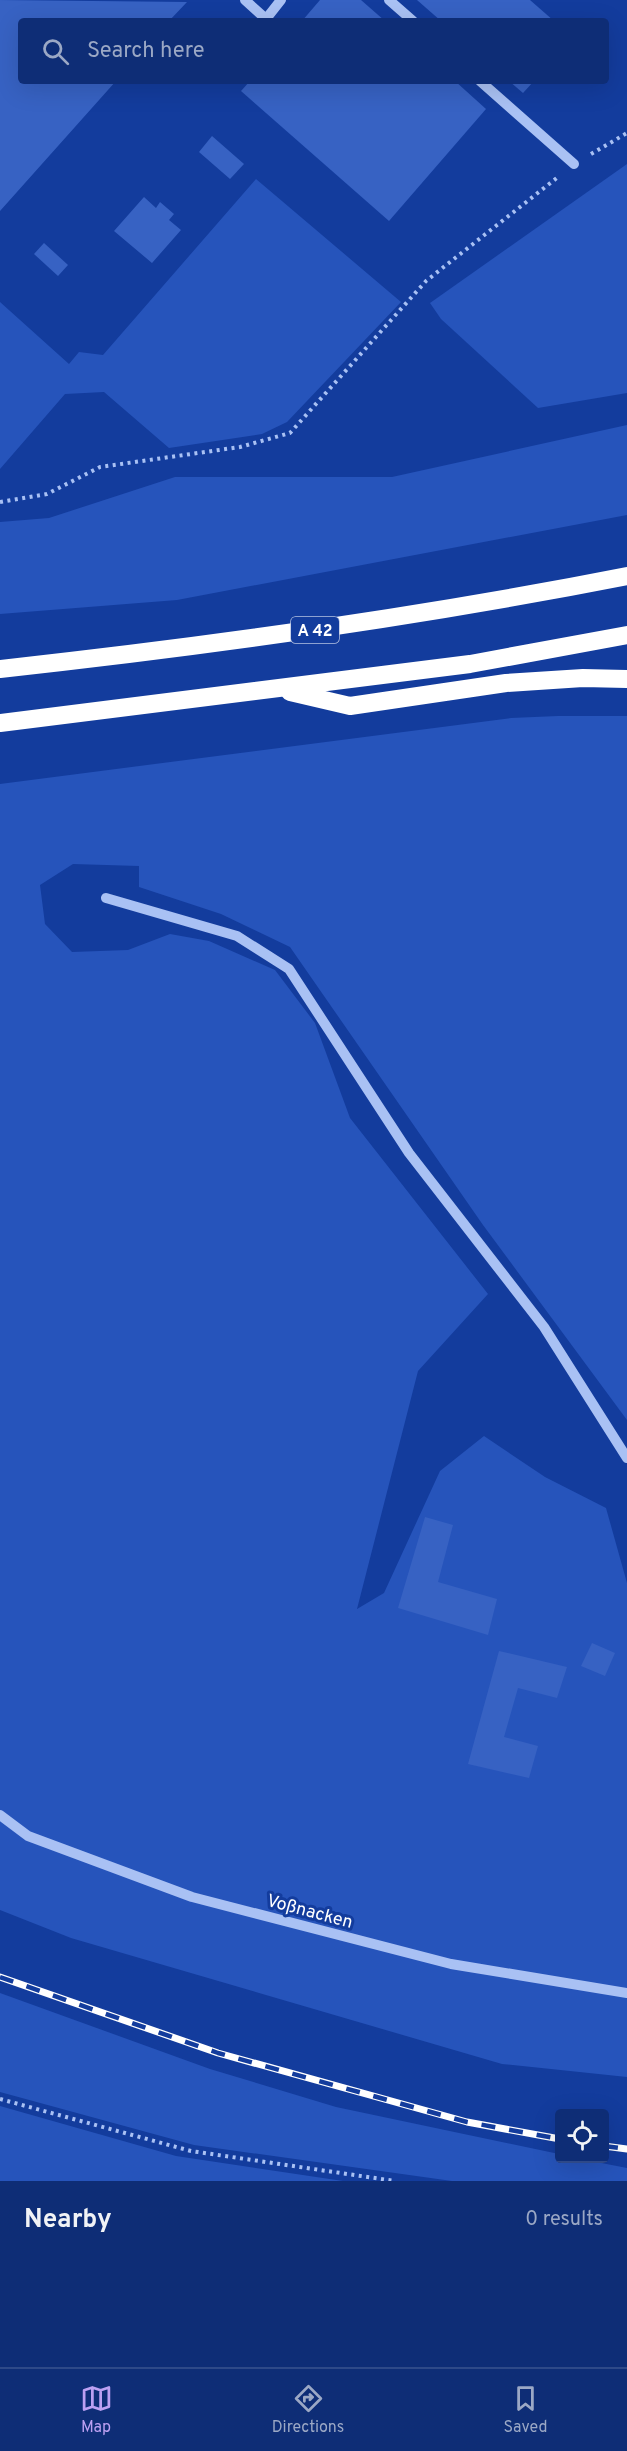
<!DOCTYPE html>
<html lang="en">
<head>
<meta charset="utf-8">
<style>
	:root { --surface:#0e2d76; --page:#1c397e; --text:#f1f3f6; --muted:#9ba8c5; --line:#2e4988; --accent:#bca0f2 }
	body { margin:0; font-family:Overpass,sans-serif; background:var(--page); color:var(--text) }
	.controls { position:absolute; right:18px; bottom:18px; display:grid; overflow:hidden; border-radius:6px; box-shadow:0 6px 24px #0002 }
	.controls button { width:54px; height:54px; display:grid; place-items:center; padding:0; border:0; border-bottom:2px solid var(--line); background:var(--surface); color:var(--text); font:30px sans-serif }
	.list { margin:0; padding:0; list-style:none }
	h2 { display:flex; justify-content:space-between; align-items:center; height:78px; margin:0; padding:0 24px; font-size:26px }
	h2 small { font-size:20px; font-weight:400; color:var(--muted) }
	.icon { flex:none; width:33px; height:33px; fill:none; stroke:currentColor; stroke-width:2; stroke-linecap:round; stroke-linejoin:round }
	.map { position:relative; flex:none; width:627px; height:2181px; overflow:hidden }
	.search { position:absolute; background:var(--surface); box-shadow:0 6px 24px #0002; left:18px; right:18px; top:18px; height:66px; display:flex; align-items:center; gap:15px; box-sizing:border-box; padding:0 21px; border-radius:6px; color:var(--muted); font-size:22px }
	.sheet { height:186px; background:var(--surface) }
	nav { display:flex; justify-content:space-around; align-items:center; box-sizing:border-box; height:84px; border-top:2px solid var(--line); background:var(--surface); font-size:16px; color:var(--muted) }
	nav a { display:grid; justify-items:center; gap:3px }
	nav .on { color:var(--accent) }
	.map>svg:first-child { display:block }
	.green { fill:#2654bb }
	.building { fill:#3762c3 }
	.lines { fill:none; stroke-linecap:round; stroke-linejoin:round }
	.path { stroke:#a9c1f4; stroke-width:4; stroke-dasharray:3 4.5; stroke-linecap:butt }
	.minor { stroke:#a9c1f4; stroke-width:10 }
	.highway { stroke:#fff; stroke-width:18 }
	.rail-casing { stroke:#fff; stroke-width:7 }
	.rail { stroke:#133c9d; stroke-width:4.5; stroke-dasharray:14; stroke-linecap:butt }
	.labels { text-anchor:middle; stroke-width:6; stroke-linejoin:round; paint-order:stroke }
	.shield { fill:#133c9d; stroke:#b8c4e2; stroke-width:1.5 }
	.shield-label { font-size:16px; font-weight:bold; fill:#fff }
	.street-label { font-size:18px; fill:#fff; stroke:#133c9d }
</style>
</head>
<body>
<div class="map">
<svg width="627" height="2181" viewBox="0 0 627 2181">
	<rect width="100%" height="100%" fill="#133c9d"/>
	<g class="green">
		<path d="M 627,164 L 627,393 L 538,408 L 441,319 L 430,303 Z"/>
		<path d="M 256,179 L 401,302 L 287,422 L 262,434 L 169,448 L 104,392 L 65,394 L 0,469 L 0,302 L 69,364 L 79,352 L 103,355 Z"/>
		<path d="M 627,425 L 627,515 L 177,600 L 0,614 L 0,522 L 49,518 L 175,477 L 392,477 Z"/>
		<path d="M 558,716 L 627,716 L 627,1420 L 483,1225 L 290,947 L 221,914 L 139,887 L 139,866 L 73,864 L 40,885 L 45,924 L 72,952 L 128,950 L 170,934 L 209,941 L 275,970 L 315,1023 L 350,1118 L 488,1294 L 418,1371 L 357,1609 L 384,1593 L 440,1471 L 484,1436 L 545,1477 L 606,1508 L 627,1583 L 627,2077 L 502,2064 L 71,1938 L 0,1910 L 0,784 L 511,718 Z"/>
		<path d="M 0,1993 L 210,2069 L 336,2107 L 559,2154 L 560,2158 L 581,2159 L 627,2168 L 627,2181 L 452,2181 L 194,2145 L 0,2092 Z"/>
		<path d="M 0,2106 L 176,2156 L 343,2181 L 0,2181 Z"/>
	</g>
	<g class="building">
		<path d="M 0,0 L 187,2 L 169,21 L 21,21 L 21,81 L 116,81 L 0,211 Z"/>
		<path d="M 320,0 L 361,0 L 385,21 L 302,21 Z"/>
		<path d="M 417,0 L 530,0 L 554,21 L 441,21 Z"/>
		<path d="M 250,81 L 455,81 L 486,109 L 389,221 L 241,91 Z"/>
		<path d="M 509,81 L 534,81 L 523,93 Z"/>
		<path d="M 212,136 L 244,164 L 230,179 L 199,152 Z"/>
		<path d="M 144,197 L 156,208 L 160,202 L 174,214 L 169,220 L 181,230 L 152,263 L 114,231 Z"/>
		<path d="M 44,243 L 68,265 L 58,276 L 34,254 Z"/>
		<path d="M 425,1517 L 453,1525 L 438,1582 L 497,1599 L 488,1635 L 398,1608 Z"/>
		<path d="M 592,1643 L 615,1653 L 605,1676 L 581,1666 Z"/>
		<path d="M 499,1651 L 567,1667 L 557,1698 L 518,1688 L 504,1737 L 538,1746 L 529,1778 L 468,1764 Z"/>
	</g>
	<g class="lines">
		<g class="path">
			<path d="M 591,154 L 627,133"/>
			<path d="M 0,502 L 47,494 L 100,467 L 240,447 L 290,433 L 426,281 L 558,177"/>
			<path d="M 0,2099 L 191,2151 L 395,2181"/>
		</g>
		<g class="minor">
			<path d="M 245,0 L 266,19 L 281,0"/>
			<path d="M 389,0 L 413,21"/>
			<path d="M 480,81 L 574,164"/>
			<path d="M 106,898 L 237,936 L 289,969 L 409,1153 L 544,1327 L 627,1458"/>
			<path d="M 0,1815 L 28,1836 L 192,1897 L 451,1964 L 627,1993"/>
		</g>
		<g class="highway">
			<path d="M 0,669 C 210,646 419,617 627,576"/>
			<path d="M 290,692 L 350,706 L 506,683 L 583,678 L 627,679"/>
			<path d="M 0,723 L 470,664 L 627,635"/>
		</g>
		<defs>
			<g id="rail">
				<path d="M 0,1977 L 218,2053 L 467,2122 L 560,2139"/>
				<path d="M 604,2146 L 627,2149"/>
			</g>
		</defs>
		<use href="#rail" class="rail-casing"/>
		<use href="#rail" class="rail"/>
	</g>
	<g class="labels">
		<rect class="shield" x="291" y="617" width="48" height="26" rx="4.5"/>
		<g class="shield-label">
			<text x="315" y="636">A 42</text>
		</g>
		<g class="street-label">
			<text transform="translate(310 1911) rotate(15)" y="6">Voßnacken</text>
		</g>
	</g>
</svg>
<div class="controls">
<button><svg class="icon" aria-label="locate" viewBox="0 0 24 24"><circle cx="12" cy="12" r="6"/><path d="M12 2v4M12 18v4M2 12h4M18 12h4"/></svg></button>
</div>
<div class="search"><svg class="icon" aria-label="search" viewBox="0 0 24 24"><circle cx="10" cy="10" r="6"/><path d="M15 15l6 6"/></svg>Search here</div>
</div>
<section class="sheet">
<h2>Nearby<small>0 results</small></h2>
<ul class="list">
</ul>
</section>
<nav>
<a class="on"><svg class="icon" aria-label="map" viewBox="0 0 24 24"><path d="M3 6l6-2 6 2 6-2v14l-6 2-6-2-6 2zM9 4v14M15 6v14"/></svg>Map</a>
<a><svg class="icon" aria-label="directions" viewBox="0 0 24 24"><path d="M12 3l9 9-9 9-9-9zM9 14v-3h6M13 9l2 2-2 2"/></svg>Directions</a>
<a><svg class="icon" aria-label="saved" viewBox="0 0 24 24"><path d="M7 4h10v16l-5-4-5 4z"/></svg>Saved</a>
</nav>
</body>
</html>
